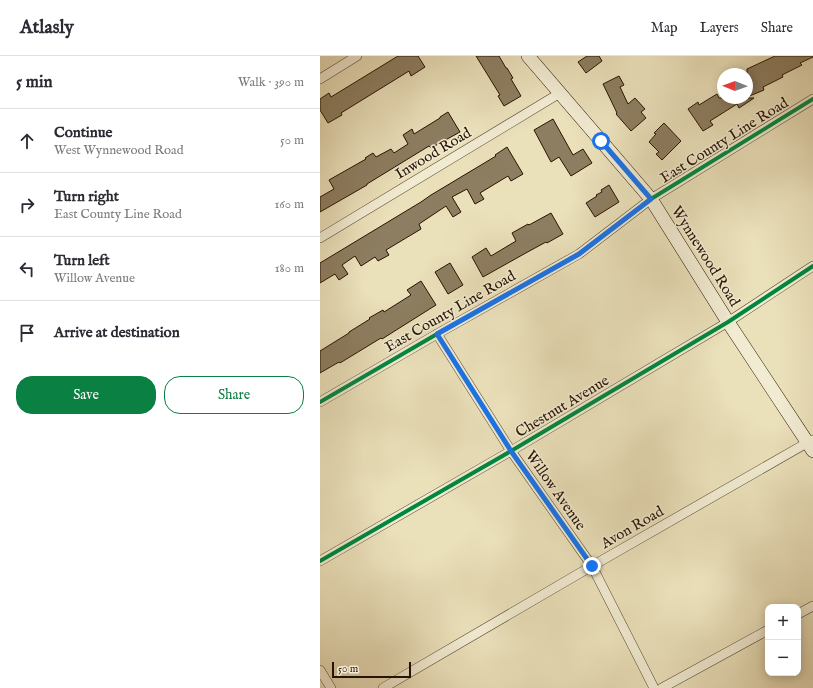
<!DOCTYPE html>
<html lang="en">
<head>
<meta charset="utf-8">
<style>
	:root { --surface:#fff; --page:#f7f7f7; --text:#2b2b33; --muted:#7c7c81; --line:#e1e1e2; --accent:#0b8043 }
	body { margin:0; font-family:"IM FELL English",serif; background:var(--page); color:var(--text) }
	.controls { position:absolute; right:12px; bottom:12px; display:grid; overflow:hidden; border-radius:8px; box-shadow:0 2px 10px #0003 }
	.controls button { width:36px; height:36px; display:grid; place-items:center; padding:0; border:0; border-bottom:1px solid var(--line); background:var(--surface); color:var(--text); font:20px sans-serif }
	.compass { position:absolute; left:397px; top:12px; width:36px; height:36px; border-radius:50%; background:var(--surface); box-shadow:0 2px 10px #0003; rotate:271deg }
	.scale { position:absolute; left:12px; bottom:10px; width:79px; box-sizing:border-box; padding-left:4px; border:2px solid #281400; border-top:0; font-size:11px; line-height:14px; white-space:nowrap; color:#281400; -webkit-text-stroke:3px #f1ebd2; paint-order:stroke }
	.stop { position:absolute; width:12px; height:12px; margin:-9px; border:3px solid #1a73e8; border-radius:50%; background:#fff }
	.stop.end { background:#1a73e8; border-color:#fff; box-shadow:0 1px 4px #0008 }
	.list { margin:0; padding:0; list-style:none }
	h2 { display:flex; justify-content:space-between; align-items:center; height:52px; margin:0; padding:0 16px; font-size:17px }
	h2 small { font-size:13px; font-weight:400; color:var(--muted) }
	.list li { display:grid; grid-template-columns:26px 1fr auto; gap:12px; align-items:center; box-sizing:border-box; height:64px; padding:0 16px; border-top:1px solid var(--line) }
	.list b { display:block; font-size:15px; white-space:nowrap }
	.list p { margin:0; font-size:13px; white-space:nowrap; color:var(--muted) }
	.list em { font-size:13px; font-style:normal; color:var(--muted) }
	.actions { display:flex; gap:8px; padding:12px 16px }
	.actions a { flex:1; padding:9px 0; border:1px solid var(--accent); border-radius:16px; text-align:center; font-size:14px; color:var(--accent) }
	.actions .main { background:var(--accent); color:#fff }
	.icon { flex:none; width:22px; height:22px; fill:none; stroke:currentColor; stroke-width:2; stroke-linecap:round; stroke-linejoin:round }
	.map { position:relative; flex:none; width:493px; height:632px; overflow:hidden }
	header { display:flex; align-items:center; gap:24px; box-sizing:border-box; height:56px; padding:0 20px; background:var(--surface); border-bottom:1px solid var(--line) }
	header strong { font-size:19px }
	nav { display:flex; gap:22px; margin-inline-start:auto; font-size:14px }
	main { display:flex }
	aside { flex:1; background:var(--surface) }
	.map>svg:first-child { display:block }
	.building { fill:#8d7e61; stroke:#281400 }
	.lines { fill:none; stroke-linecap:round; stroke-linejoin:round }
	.minor-casing { stroke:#58472e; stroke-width:10 }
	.secondary-casing { stroke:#281400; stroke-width:14 }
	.minor { stroke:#f1ebd2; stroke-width:9 }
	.secondary { stroke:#f1ebd2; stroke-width:13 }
	.cycleway-casing { stroke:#f1ebd2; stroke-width:6 }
	.cycleway { stroke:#00873e; stroke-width:4 }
	.route { stroke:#1a73e8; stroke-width:5 }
	.labels { text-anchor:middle; stroke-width:3; stroke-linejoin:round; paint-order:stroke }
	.street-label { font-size:15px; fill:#281400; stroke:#f1ebd2 }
</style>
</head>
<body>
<header>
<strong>Atlasly</strong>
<nav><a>Map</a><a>Layers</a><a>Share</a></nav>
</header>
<main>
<aside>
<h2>5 min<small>Walk · 390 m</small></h2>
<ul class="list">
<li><svg class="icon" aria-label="ahead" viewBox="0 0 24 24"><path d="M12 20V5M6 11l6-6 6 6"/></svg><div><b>Continue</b><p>West Wynnewood Road</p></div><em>50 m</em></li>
<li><svg class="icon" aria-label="right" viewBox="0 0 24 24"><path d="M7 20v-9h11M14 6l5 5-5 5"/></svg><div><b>Turn right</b><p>East County Line Road</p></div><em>160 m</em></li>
<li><svg class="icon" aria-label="left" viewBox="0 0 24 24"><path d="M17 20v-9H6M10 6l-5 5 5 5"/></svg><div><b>Turn left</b><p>Willow Avenue</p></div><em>180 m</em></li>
<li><svg class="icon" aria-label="arrive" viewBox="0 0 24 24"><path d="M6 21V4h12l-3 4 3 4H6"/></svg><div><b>Arrive at destination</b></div></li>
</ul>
<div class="actions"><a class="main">Save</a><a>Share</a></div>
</aside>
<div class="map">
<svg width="493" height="632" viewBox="0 0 493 632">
	<rect width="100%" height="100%" fill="#eae0ba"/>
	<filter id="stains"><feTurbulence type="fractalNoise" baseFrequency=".005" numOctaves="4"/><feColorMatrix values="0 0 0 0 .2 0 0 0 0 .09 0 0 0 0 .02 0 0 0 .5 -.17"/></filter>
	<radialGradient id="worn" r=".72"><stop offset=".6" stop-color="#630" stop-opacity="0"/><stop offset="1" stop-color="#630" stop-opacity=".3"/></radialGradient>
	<g class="building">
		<path d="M 78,0 L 98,0 L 105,11 L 91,20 L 89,15 L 21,57 L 22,59 L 8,67 L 0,54 L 0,43 L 9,37 L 11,41 Z"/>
		<path d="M 156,0 L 179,0 L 186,12 L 187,12 L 193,22 L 191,23 L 201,40 L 184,50 L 178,40 L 180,39 Z"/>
		<path d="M 267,0 L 279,0 L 282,5 L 266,17 L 258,6 Z"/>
		<path d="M 455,0 L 493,0 L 493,1 L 480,7 L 482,9 L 462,19 L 463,21 L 443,31 L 444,34 L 427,41 L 427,13 Z"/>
		<path d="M 299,20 L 304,29 L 300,31 L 308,48 L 315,42 L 325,53 L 321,56 L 326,62 L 311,75 L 296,58 L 297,57 L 283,28 Z"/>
		<path d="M 397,38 L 399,42 L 434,42 L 419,52 L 417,48 L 390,65 L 393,69 L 383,75 L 368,53 L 378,46 L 379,49 Z"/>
		<path d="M 128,56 L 140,76 L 111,92 L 109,90 L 47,128 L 47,129 L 0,156 L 0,141 L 14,133 L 9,124 L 46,103 L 45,102 L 53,97 L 56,101 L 71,93 L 74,97 L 88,88 L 83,79 L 92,73 L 94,78 L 120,62 L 120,61 Z"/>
		<path d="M 233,63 L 253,99 L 263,93 L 272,107 L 251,120 L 239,101 L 231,106 L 214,74 Z"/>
		<path d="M 344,67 L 361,85 L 342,104 L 336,98 L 339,96 L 329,86 L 336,78 L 334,77 Z"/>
		<path d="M 187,91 L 203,118 L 191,125 L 188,120 L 160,137 L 164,143 L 155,148 L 147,133 L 132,141 L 141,156 L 133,161 L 126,150 L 99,168 L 101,173 L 66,194 L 69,199 L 58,205 L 55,201 L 41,210 L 35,200 L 22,209 L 28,218 L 19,224 L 15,218 L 0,227 L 0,207 L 101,146 L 111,139 L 176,100 L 175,99 Z"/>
		<path d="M 289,129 L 299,146 L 275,161 L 266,147 L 277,140 L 276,139 L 282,136 L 281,134 Z"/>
		<path d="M 231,157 L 243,178 L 227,187 L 226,186 L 204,198 L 163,221 L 152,201 L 166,192 L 171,200 L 196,185 L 192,177 L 208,168 L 209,169 Z"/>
		<path d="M 130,207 L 143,229 L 128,238 L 115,216 Z"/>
		<path d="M 101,225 L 116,249 L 62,283 L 61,282 L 20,307 L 19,306 L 0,317 L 0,295 L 29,277 L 29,276 L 50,263 L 49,262 L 63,254 L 64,256 L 91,239 L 87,234 Z"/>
	</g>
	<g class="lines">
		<defs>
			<g id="minor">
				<path d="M 0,23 L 37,0"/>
				<path d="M 0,182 L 240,37"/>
				<path d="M 117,278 L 191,395 L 272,510 L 334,632"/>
				<path d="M 0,346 L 117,278 L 259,198 L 331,143 L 493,43"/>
				<path d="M 0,505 L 191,395 L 408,266 L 493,210"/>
				<path d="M 478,558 L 493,550"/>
				<path d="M 0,614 L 11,632"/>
				<path d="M 63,632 L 272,510 L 492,384"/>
				<path d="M 342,632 L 448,574"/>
			</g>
			<path id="secondary" d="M 208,0 L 331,143 L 408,266 L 493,395"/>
		</defs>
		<use href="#minor" class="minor-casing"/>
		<use href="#secondary" class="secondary-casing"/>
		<use href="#minor" class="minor"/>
		<use href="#secondary" class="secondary"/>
		<defs>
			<g id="cycleway">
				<path d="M 0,346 L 117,278 L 259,198 L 331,143 L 493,43"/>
				<path d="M 0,505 L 191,395 L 408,266 L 493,210"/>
			</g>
		</defs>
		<use href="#cycleway" class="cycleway-casing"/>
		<use href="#cycleway" class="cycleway"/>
	</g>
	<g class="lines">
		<path class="route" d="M 272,510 L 191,395 L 117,278 L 259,198 L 331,143 L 281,85"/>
	</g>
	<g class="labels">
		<g class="street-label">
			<text transform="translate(404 84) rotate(-32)" y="5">East County Line Road</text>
			<text transform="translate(113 97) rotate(-31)" y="5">Inwood Road</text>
			<text transform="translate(386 200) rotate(58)" y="5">Wynnewood Road</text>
			<text transform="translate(130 255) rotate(-30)" y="5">East County Line Road</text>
			<text transform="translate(242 350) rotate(-31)" y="5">Chestnut Avenue</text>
			<text transform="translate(236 434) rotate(55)" y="5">Willow Avenue</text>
			<text transform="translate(312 471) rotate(-30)" y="5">Avon Road</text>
		</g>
	</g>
	<rect width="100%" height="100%" filter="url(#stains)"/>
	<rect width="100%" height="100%" fill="url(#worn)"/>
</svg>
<div class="controls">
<button>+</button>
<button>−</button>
</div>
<svg class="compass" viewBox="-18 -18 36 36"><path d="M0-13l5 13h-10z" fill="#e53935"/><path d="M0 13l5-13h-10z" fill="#7c7c81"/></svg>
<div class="scale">50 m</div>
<div class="stop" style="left:281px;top:85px"></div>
<div class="stop end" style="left:272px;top:510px"></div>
</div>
</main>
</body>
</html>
